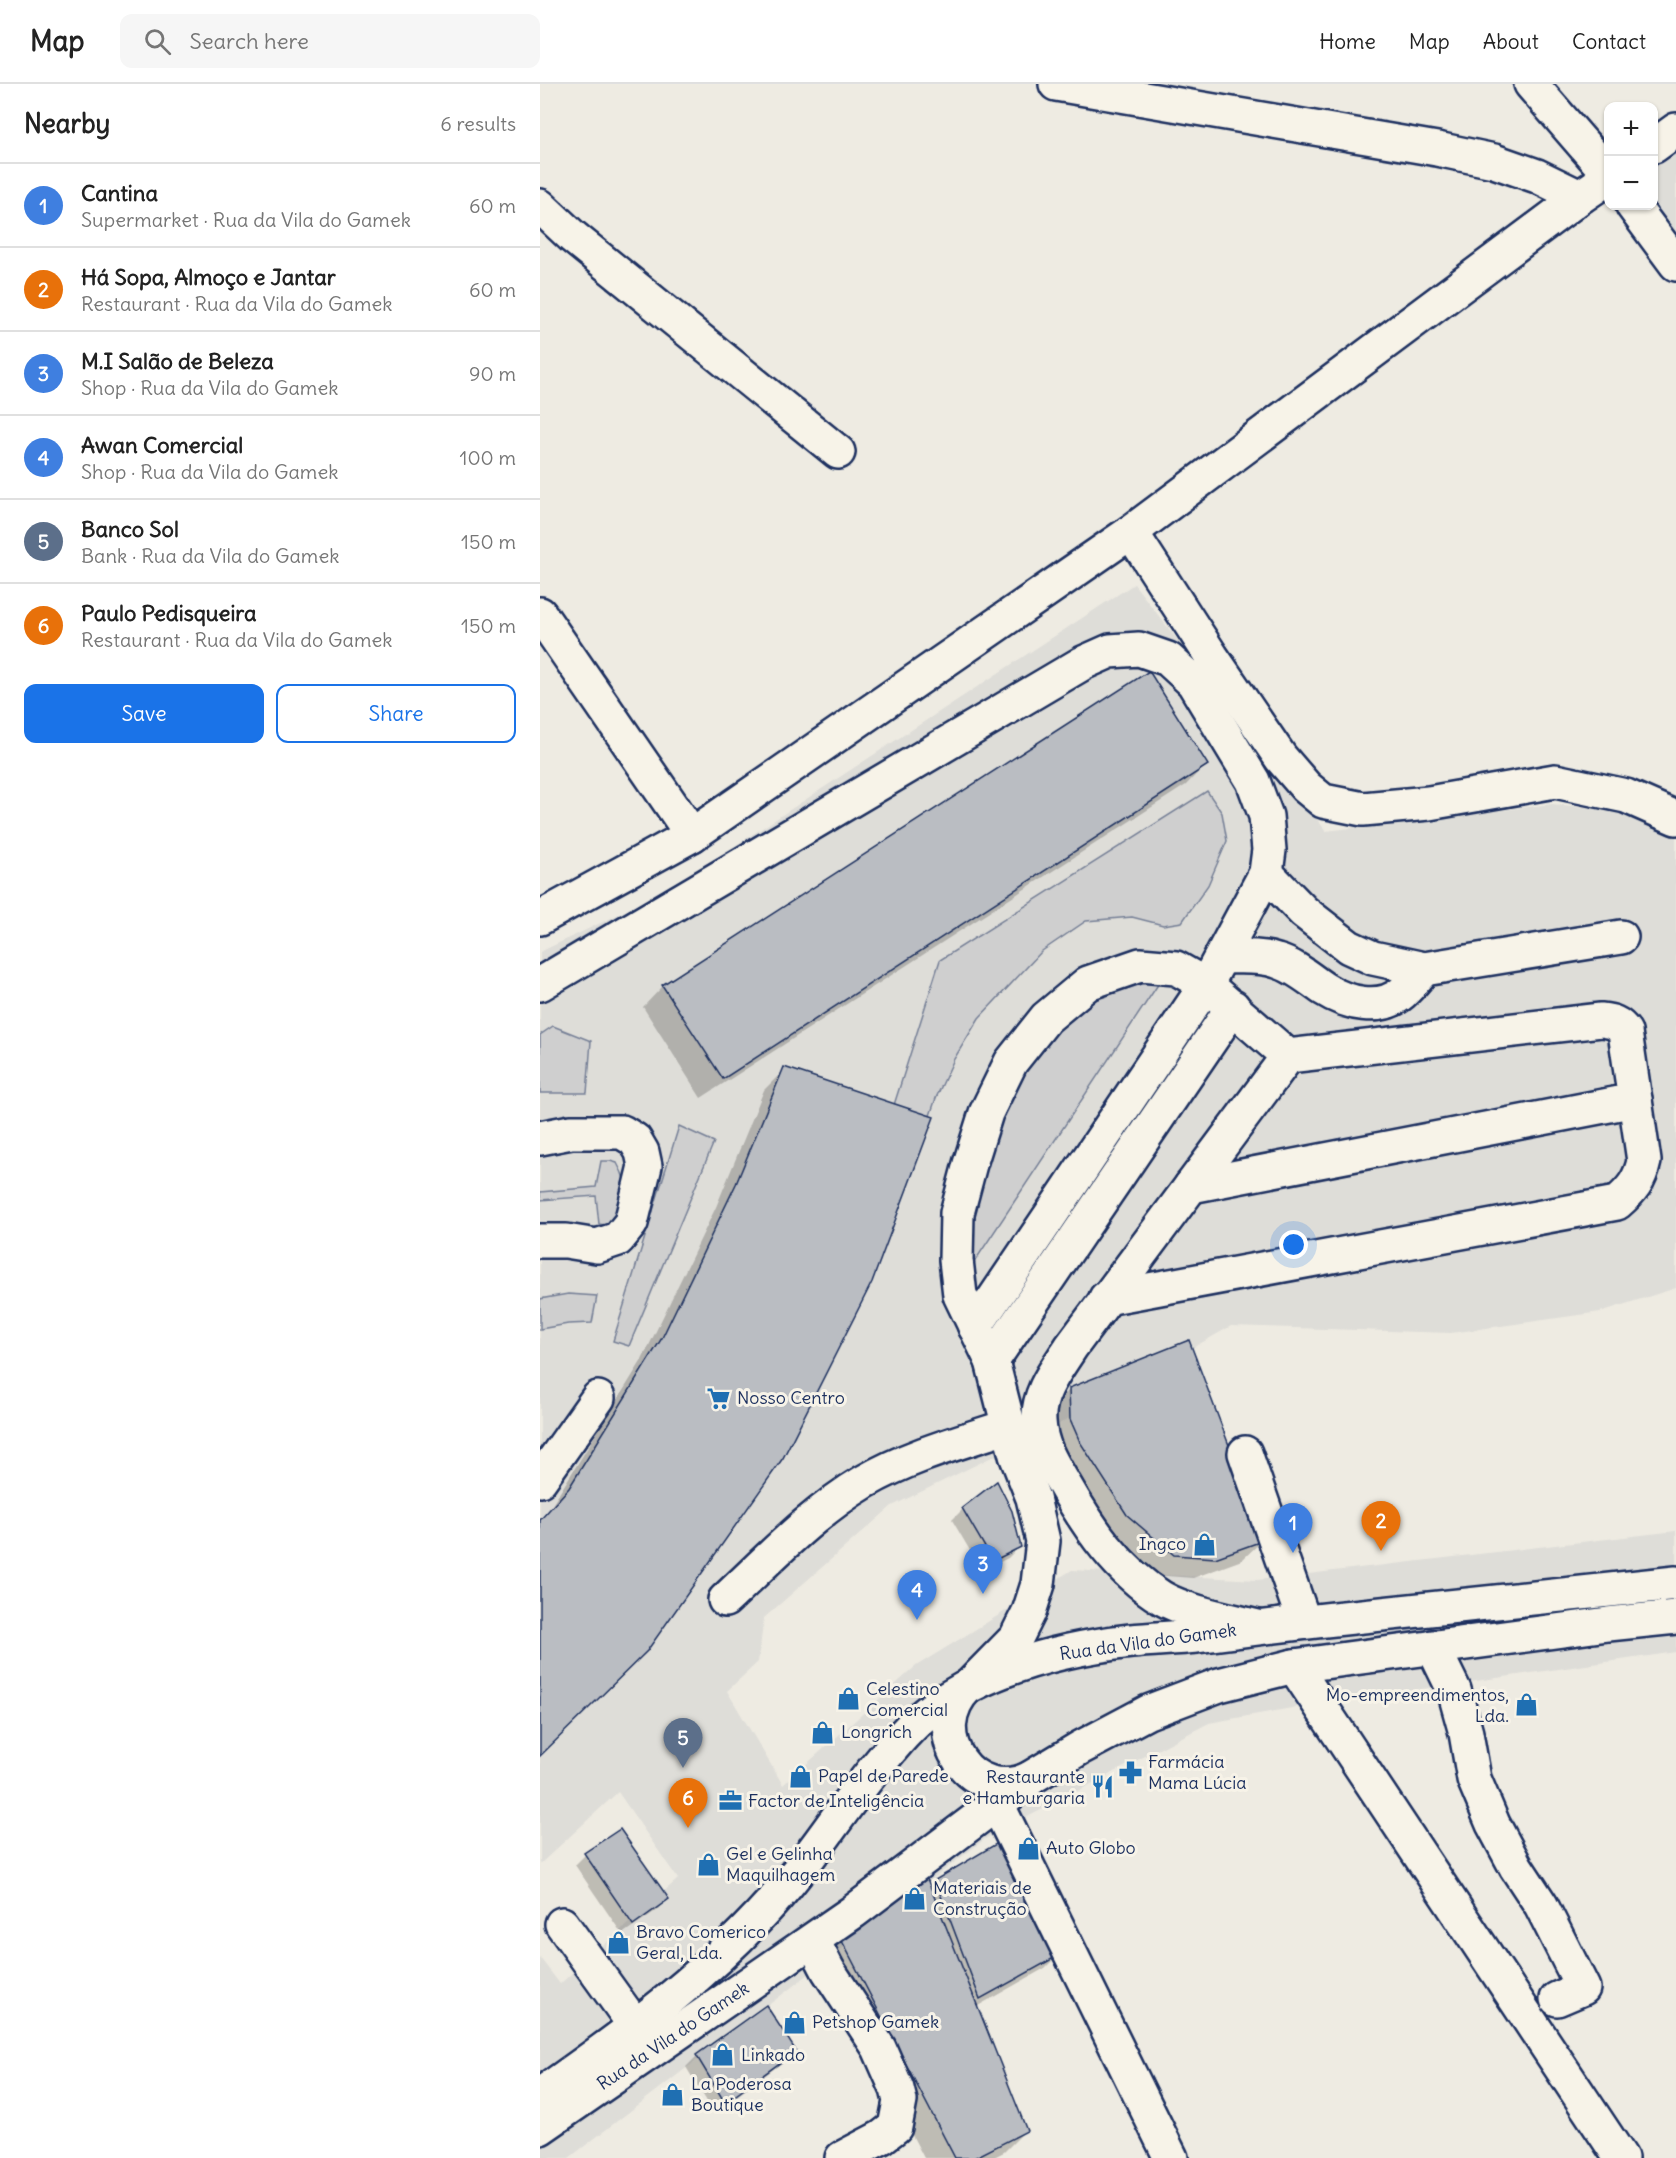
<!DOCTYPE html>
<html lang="en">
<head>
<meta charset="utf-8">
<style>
	:root { --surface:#fff; --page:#f6f6f6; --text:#222; --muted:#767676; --line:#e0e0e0; --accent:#1a73e8 }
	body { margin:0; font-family:Delius,sans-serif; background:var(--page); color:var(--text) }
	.controls { position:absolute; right:18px; top:18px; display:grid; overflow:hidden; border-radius:12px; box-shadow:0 2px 4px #0004 }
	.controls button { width:54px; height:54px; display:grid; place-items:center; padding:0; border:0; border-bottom:2px solid var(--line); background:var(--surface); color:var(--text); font:30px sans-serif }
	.you { position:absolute; left:754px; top:1161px; width:21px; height:21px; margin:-15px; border:4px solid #fff; border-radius:50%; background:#1a73e8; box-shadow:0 0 0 9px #1a73e833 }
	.badge { display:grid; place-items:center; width:39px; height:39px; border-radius:50%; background:var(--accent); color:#fff; font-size:20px; font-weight:700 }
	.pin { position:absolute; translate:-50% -50px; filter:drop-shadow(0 2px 3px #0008) }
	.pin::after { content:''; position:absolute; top:32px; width:21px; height:18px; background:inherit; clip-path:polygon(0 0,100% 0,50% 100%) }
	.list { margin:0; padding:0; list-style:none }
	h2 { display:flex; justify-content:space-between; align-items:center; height:78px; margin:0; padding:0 24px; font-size:26px }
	h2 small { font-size:20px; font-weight:400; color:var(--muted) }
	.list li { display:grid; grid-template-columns:39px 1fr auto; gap:18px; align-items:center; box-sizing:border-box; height:84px; padding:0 24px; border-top:2px solid var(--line) }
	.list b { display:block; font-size:22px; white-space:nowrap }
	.list p { margin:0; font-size:20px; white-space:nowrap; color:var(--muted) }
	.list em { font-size:20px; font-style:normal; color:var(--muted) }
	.actions { display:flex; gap:12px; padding:18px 24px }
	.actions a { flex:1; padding:14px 0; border:2px solid var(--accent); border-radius:12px; text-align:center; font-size:21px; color:var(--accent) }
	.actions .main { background:var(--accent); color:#fff }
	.icon { flex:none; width:33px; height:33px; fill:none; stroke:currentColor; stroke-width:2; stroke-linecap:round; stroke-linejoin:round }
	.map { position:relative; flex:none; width:1136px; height:2074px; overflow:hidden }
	header { display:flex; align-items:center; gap:36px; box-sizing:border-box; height:84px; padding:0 30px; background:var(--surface); border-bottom:2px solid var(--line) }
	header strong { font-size:28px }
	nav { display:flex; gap:33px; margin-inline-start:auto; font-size:21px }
	.search { width:420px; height:54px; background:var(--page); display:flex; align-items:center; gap:15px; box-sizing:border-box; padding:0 21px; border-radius:12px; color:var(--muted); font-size:22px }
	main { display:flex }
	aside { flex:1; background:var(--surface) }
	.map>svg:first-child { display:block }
	.built { fill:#deddd8 }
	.green { fill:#cfcfcf; stroke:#757f96; stroke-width:1.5 }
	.shadow { fill:#0003 }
	.building { fill:#babdc2; stroke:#1b2f5e; stroke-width:1.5 }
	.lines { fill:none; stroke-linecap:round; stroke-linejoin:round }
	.minor-casing { stroke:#1b2f5e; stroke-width:38 }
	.major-casing { stroke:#1b2f5e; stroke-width:38 }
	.minor { stroke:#f7f3e8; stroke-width:33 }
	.major { stroke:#f7f3e8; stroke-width:33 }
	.labels { text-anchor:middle; stroke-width:6; stroke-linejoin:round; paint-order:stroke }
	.poi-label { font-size:18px; fill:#1b2f5e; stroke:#f7f3e8; text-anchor:start }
	.street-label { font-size:18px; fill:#1b2f5e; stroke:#f7f3e8 }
</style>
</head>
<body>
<header>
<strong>Map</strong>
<div class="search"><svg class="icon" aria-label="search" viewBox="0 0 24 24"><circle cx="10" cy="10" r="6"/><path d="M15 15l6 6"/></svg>Search here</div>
<nav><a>Home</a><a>Map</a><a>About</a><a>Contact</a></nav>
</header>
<main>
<aside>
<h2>Nearby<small>6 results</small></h2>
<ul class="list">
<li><span class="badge" style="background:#3f7fe0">1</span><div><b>Cantina</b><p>Supermarket · Rua da Vila do Gamek</p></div><em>60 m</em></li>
<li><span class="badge" style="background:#e8710a">2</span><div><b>Há Sopa, Almoço e Jantar</b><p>Restaurant · Rua da Vila do Gamek</p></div><em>60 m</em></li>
<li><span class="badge" style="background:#3f7fe0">3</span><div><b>M.I Salão de Beleza</b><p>Shop · Rua da Vila do Gamek</p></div><em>90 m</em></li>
<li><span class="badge" style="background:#3f7fe0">4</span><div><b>Awan Comercial</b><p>Shop · Rua da Vila do Gamek</p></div><em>100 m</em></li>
<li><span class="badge" style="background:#5c6f8a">5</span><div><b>Banco Sol</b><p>Bank · Rua da Vila do Gamek</p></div><em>150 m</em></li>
<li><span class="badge" style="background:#e8710a">6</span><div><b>Paulo Pedisqueira</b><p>Restaurant · Rua da Vila do Gamek</p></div><em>150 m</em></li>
</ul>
<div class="actions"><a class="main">Save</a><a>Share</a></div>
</aside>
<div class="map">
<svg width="1136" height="2074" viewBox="0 0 1136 2074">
	<rect width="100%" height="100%" fill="#eeebe2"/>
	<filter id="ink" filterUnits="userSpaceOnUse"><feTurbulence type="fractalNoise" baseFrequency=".0167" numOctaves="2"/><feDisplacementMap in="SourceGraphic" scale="12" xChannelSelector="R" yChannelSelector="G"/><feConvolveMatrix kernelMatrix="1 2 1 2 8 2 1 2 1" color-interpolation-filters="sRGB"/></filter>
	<g filter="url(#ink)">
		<g class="built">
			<path d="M 1136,67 L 1136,152 L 1114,120 L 1114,83 Z"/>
			<path d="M 594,500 L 786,747 L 1012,720 L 1105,729 L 1136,748 L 1136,1204 L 1060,1228 L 911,1249 L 691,1242 L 519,1340 L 352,1422 L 224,1534 L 218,1578 L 187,1607 L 243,1701 L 376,1582 L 532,1486 L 717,1496 L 1136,1447 L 1136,1568 L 757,1623 L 669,1639 L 445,1755 L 29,2074 L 0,2074 L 0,1874 L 20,1900 L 138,1795 L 78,1708 L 0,1780 L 0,868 L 123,809 Z"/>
		</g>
		<g class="green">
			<path d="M 667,707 L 682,729 L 687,757 L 668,801 L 642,838 L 623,841 L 592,833 L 546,837 L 502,867 L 439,934 L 414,975 L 396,1014 L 382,1055 L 347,1043 L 400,876 Z"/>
			<path d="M 623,893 L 429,1186 L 430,1138 L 438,1089 L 477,993 L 505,953 L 577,898 Z"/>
			<path d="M 13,942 L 51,957 L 47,1009 L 0,1009 L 0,951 Z"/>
			<path d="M 139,1042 L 174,1058 L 89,1262 L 73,1257 Z"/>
			<path d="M 61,1077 L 70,1077 L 77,1079 C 92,1105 87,1119 70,1142 L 59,1140 L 56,1112 L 0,1116 L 0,1108 L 56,1103 Z"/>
			<path d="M 28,1210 L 57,1212 L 52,1239 L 28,1240 L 0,1245 L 0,1215 Z"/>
		</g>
		<g class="shadow">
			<path d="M 666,680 L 646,701 L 161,1014 L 103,923 L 123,902 Z"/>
			<path d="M 245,985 L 0,1670 L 0,1436 L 9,1426 L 102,1276 L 176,1123 L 224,1006 Z"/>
			<path d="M 530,1305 L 723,1456 L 702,1476 L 653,1494 L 613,1491 L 566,1451 L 520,1379 L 509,1326 Z"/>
			<path d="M 423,1425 L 479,1463 L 468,1474 L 442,1487 L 412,1436 Z"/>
			<path d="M 45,1771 L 127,1815 L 117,1826 L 82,1850 L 35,1781 Z"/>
			<path d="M 386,1794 L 390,1804 L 396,1797 L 521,1868 L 505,1884 L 436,1923 L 485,2047 L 464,2068 L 452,2074 L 384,2074 L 281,1877 L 302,1857 Z"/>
			<path d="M 254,1967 L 243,1978 L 174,2029 L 146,1983 L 157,1972 Z"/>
		</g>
		<g class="building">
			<path d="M 609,587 L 668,681 L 183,995 L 122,901 Z"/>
			<path d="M 244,983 L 394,1033 L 332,1198 L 243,1374 L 107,1567 L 0,1672 L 0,1436 L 29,1404 L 122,1254 L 196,1100 Z"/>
			<path d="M 649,1256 L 725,1456 L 675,1474 L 634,1471 L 587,1431 L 540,1358 L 530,1335 L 529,1304 Z"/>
			<path d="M 457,1397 L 472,1427 L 481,1463 L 453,1477 L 422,1424 Z"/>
			<path d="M 80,1745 L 129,1815 L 93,1841 L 44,1769 Z"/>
			<path d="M 461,1757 L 523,1869 L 440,1915 L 395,1796 Z"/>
			<path d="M 386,1792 L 487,2047 L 434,2074 L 415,2074 L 301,1855 Z"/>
			<path d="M 226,1921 L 256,1967 L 185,2019 L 156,1971 Z"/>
		</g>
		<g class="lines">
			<defs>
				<g id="minor">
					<path d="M 516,0 L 897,65 L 954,77 L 997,92 L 1040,113"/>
					<path d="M 991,0 L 1068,89"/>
					<path d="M 1114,62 L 1136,46"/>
					<path d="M 0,122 L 33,153 L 298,368"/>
					<path d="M 1093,122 L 1136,180"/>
					<path d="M 591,448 L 672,573 L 741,674 L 766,703 L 783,717 L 823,725 L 889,719 L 1015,697 L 1086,712 L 1136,734"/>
					<path d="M 0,530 L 152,751"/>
					<path d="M 726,789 L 764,828 L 809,863 L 833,874 L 884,885 L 1081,853"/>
					<path d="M 0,834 L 152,751 L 591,448 L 1040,113 L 1068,94"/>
					<path d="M 682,873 C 700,873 720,871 737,877 C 755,882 769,895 784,905 C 806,919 840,928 862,909 C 870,902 877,893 884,885"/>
					<path d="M 0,900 L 543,579 L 570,567 L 599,565 L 628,575 L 653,598 L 713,697 L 726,732 L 729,766 L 726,789 L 666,901 L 435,1243"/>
					<path d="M 0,1054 L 31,1048 L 82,1048 L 95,1056 L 102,1068 L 105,1082 L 91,1139 L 78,1155 L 57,1162 L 26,1157 L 0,1157"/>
					<path d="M 651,1102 L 1095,1016"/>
					<path d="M 452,1277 L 693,923"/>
					<path d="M 705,1369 L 764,1538"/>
					<path d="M 0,1396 L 58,1314"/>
					<path d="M 185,1516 C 229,1475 272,1429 324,1398 C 369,1372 420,1358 469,1342"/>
					<path d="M 718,1543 C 690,1536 646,1528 622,1514 C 578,1487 549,1444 524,1400 C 512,1380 500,1361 499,1337 C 497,1309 517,1285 531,1263 L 748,972"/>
					<path d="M 893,1563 L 914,1606 L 926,1649 L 934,1695 L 953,1740 L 976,1783 L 1001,1821 L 1043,1904 L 1017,1915"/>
					<path d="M 754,1582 L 1081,2074"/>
					<path d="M 431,1600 L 476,1554 L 489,1528 L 498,1500 L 503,1457 L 493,1414 L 476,1371 L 452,1277 L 420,1211 L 416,1176 L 417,1129 L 430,1080 L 446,1029 L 471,978 L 506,934 L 548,899 L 600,881 L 636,884 L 666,901 L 748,972 L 1061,936 C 1072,937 1079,939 1085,948 L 1104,1077 C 1100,1096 1092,1106 1077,1119 L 566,1214"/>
					<path d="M 457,1720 L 631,2074"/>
					<path d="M 22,1840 L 96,1943"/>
					<path d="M 273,1857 L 288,1886 L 339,1964 L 357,2005 L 360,2017 L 355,2043 L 342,2053 L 302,2074"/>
				</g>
				<g id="major">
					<path d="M 427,1603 C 381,1649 433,1723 491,1694"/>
					<path d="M 0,2011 C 88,1949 176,1886 246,1802 C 280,1761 308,1716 342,1676 C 356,1659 370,1642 388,1628 C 446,1584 519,1565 591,1557 C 613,1555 635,1554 657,1552 C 702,1546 748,1540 794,1535 C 908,1523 1022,1511 1136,1499"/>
					<path d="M 0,2044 L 313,1828 L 492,1693 L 540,1664 L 608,1628 L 679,1601 L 754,1582 L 1068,1540 L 1136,1533"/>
				</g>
			</defs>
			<use href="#minor" class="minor-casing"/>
			<use href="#major" class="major-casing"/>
			<use href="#minor" class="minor"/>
			<use href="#major" class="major"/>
		</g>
	</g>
	<defs>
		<symbol id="supermarket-bare" viewBox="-9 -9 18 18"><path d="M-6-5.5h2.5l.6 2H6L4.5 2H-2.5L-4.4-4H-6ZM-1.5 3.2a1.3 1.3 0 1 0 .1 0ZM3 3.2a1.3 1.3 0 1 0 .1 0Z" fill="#1f6fb2" stroke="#f7f3e8" stroke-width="2.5" paint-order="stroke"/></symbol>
		<symbol id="shop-bare" viewBox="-9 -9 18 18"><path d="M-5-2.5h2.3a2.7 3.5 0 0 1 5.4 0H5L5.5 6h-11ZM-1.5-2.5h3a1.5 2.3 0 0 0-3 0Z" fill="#1f6fb2" stroke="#f7f3e8" stroke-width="2.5" paint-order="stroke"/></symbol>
		<symbol id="pharmacy-bare" viewBox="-9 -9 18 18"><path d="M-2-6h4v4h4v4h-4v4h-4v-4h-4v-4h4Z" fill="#1f6fb2" stroke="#f7f3e8" stroke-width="2.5" paint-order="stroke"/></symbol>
		<symbol id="restaurant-bare" viewBox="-9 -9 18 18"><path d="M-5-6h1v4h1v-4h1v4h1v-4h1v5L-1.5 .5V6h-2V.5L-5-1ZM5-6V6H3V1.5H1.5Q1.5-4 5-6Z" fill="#1f6fb2" stroke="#f7f3e8" stroke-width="2.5" paint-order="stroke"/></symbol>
		<symbol id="office-bare" viewBox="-9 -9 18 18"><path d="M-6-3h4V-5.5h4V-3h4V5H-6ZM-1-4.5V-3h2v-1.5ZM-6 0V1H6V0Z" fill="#1f6fb2" stroke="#f7f3e8" stroke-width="2.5" paint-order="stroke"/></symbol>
	</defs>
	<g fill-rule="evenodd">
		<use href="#supermarket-bare" x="162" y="1298" width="33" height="33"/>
		<use href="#shop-bare" x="648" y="1444" width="33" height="33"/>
		<use href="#shop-bare" x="292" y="1598" width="33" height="33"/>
		<use href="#shop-bare" x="970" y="1604" width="33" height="33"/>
		<use href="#shop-bare" x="266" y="1632" width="33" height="33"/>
		<use href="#pharmacy-bare" x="574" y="1672" width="33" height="33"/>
		<use href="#shop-bare" x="244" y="1676" width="33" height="33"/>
		<use href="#restaurant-bare" x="546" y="1686" width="33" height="33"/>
		<use href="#office-bare" x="174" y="1700" width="33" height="33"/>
		<use href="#shop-bare" x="472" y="1748" width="33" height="33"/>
		<use href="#shop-bare" x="152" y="1764" width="33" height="33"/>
		<use href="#shop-bare" x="358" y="1798" width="33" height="33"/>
		<use href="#shop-bare" x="62" y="1842" width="33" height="33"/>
		<use href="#shop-bare" x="238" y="1922" width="33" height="33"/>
		<use href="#shop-bare" x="166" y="1954" width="33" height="33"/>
		<use href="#shop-bare" x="116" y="1994" width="33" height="33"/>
	</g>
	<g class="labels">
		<g class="poi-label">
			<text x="197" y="1320">Nosso Centro</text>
			<text x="646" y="1466" text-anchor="end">Ingco</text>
			<text x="326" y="1611">Celestino<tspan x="326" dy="21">Comercial</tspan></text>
			<text x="969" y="1617" text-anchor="end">Mo-empreendimentos,<tspan x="969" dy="21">Lda.</tspan></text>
			<text x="301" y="1654">Longrich</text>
			<text x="608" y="1684">Farmácia<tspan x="608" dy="21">Mama Lúcia</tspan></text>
			<text x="278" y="1698">Papel de Parede</text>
			<text x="545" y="1699" text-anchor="end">Restaurante<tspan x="545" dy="21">e Hamburgaria</tspan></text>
			<text x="208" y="1723">Factor de Inteligência</text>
			<text x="506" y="1770">Auto Globo</text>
			<text x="186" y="1776">Gel e Gelinha<tspan x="186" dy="21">Maquilhagem</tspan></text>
			<text x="393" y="1810">Materiais de<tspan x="393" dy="21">Construção</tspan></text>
			<text x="96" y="1854">Bravo Comerico<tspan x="96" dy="21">Geral, Lda.</tspan></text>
			<text x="272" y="1944">Petshop Gamek</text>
			<text x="201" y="1977">Linkado</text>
			<text x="151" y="2006">La Poderosa<tspan x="151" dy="21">Boutique</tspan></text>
		</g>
		<g class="street-label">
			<text transform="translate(608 1558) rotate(-8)" y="6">Rua da Vila do Gamek</text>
			<text transform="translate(133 1952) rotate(-34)" y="6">Rua da Vila do Gamek</text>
		</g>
	</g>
</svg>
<div class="controls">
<button>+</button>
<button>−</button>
</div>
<div class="you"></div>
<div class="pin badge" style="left:753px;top:1469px;background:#3f7fe0">1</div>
<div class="pin badge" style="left:841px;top:1467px;background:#e8710a">2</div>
<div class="pin badge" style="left:443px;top:1510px;background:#3f7fe0">3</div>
<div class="pin badge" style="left:377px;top:1536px;background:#3f7fe0">4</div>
<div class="pin badge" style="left:143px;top:1684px;background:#5c6f8a">5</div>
<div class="pin badge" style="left:148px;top:1744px;background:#e8710a">6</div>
</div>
</main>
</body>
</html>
